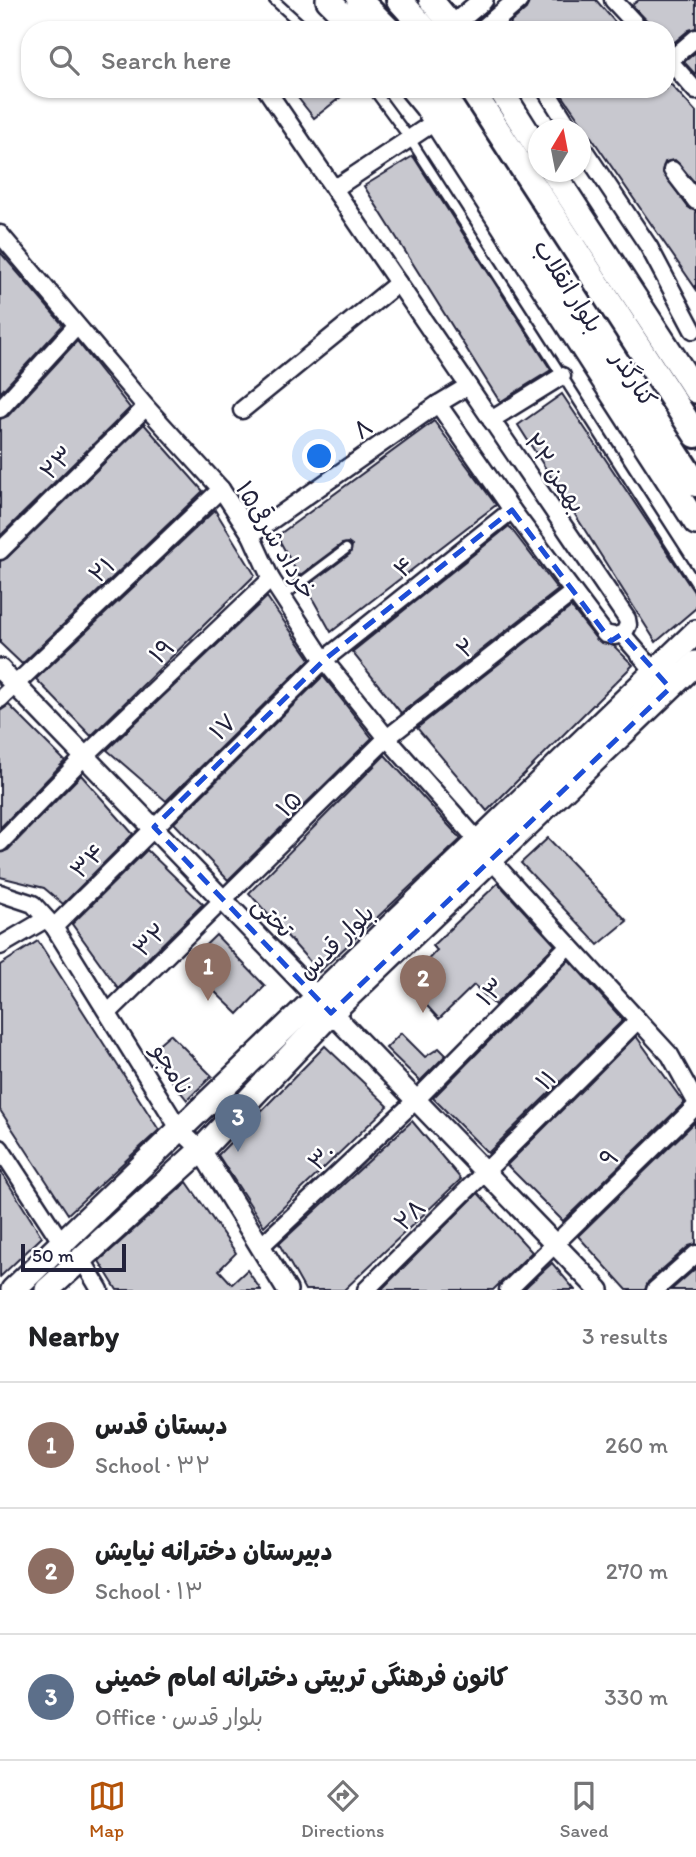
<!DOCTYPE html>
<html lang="en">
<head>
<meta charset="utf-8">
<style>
	:root { --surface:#fff; --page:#f2f2f2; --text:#202124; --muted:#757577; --line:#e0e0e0; --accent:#b45309 }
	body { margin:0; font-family:Itim,"Playpen Sans Arabic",sans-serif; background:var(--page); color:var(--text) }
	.compass { position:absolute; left:528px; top:119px; width:63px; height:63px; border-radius:50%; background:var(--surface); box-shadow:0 2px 5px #0004; rotate:10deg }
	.scale { position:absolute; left:21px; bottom:18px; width:105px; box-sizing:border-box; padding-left:7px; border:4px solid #22223b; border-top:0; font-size:19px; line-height:24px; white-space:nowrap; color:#22223b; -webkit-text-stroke:5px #fff; paint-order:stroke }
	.you { position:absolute; left:320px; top:457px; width:24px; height:24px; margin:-18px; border:5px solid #fff; border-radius:50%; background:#1a73e8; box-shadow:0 0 0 10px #1a73e833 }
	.badge { display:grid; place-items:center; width:46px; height:46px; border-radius:50%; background:var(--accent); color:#fff; font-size:23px; font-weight:700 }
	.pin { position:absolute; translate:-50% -58px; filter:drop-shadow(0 2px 4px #0008) }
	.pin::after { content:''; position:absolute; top:37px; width:24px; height:21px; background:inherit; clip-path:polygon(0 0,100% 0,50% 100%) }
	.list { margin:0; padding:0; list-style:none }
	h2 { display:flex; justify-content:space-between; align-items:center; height:91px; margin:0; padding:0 28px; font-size:30px }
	h2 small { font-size:23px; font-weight:400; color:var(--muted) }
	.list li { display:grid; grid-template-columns:46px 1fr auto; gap:21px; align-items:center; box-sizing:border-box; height:126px; padding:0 28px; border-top:2px solid var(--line) }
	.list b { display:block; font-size:26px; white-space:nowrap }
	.list p { margin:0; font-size:23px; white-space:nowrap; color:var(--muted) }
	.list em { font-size:23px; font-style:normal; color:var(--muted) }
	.icon { flex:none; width:38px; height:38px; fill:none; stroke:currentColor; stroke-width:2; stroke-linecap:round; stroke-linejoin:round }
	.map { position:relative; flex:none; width:696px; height:1290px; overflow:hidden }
	.search { position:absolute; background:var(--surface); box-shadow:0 2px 5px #0004; left:21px; right:21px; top:21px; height:77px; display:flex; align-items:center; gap:18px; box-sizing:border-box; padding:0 24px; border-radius:28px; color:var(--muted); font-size:26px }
	.sheet { height:469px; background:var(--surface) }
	nav { display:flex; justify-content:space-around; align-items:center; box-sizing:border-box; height:98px; border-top:2px solid var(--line); background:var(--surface); font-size:19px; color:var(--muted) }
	nav a { display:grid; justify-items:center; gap:4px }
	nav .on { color:var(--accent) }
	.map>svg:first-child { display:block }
	.building { fill:#c8c8cf; stroke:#22223b; stroke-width:2 }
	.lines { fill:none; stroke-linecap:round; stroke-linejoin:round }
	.service-casing { stroke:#22223b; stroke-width:13 }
	.minor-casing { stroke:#22223b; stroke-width:21 }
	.tertiary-casing { stroke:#22223b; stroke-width:24 }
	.secondary-casing { stroke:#22223b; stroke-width:28 }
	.primary-casing { stroke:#22223b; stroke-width:30 }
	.service { stroke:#fff; stroke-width:8 }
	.minor { stroke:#fff; stroke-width:16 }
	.tertiary { stroke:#fff; stroke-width:19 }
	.secondary { stroke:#fff; stroke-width:23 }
	.primary { stroke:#fff; stroke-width:24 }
	.marked { fill:none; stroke:#1d4ed8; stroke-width:5; stroke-dasharray:14 9; stroke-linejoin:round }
	.labels { text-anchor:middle; stroke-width:5; stroke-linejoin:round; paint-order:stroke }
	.street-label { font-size:24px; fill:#22223b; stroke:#fff }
</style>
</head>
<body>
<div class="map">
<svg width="696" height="1290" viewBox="0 0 696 1290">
	<rect width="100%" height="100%" fill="#fff"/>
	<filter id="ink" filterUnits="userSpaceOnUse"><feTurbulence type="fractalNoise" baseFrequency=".0143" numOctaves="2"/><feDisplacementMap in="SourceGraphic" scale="14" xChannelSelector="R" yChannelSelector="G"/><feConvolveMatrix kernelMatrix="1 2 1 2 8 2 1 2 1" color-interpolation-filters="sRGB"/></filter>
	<g filter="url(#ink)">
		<g class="building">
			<path d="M 530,0 L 596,0 L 622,30 L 515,30 L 510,23 L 526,9 Z"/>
			<path d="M 639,0 L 696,0 L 696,28 L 689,30 L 671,45 L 666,40 L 666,30 L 656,30 L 632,5 Z"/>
			<path d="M 696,52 L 696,75 L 684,62 Z"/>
			<path d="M 666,79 L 696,112 L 696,184 L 675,160 L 665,162 L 662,171 L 688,207 L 696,211 L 696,289 L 558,89 L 666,89 Z"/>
			<path d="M 302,89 L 351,89 L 314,118 L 295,94 Z"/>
			<path d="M 413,156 L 551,370 L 500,402 L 364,186 Z"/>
			<path d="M 0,252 L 63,325 L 0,393 Z"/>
			<path d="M 77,341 L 130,408 L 0,536 L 0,419 L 8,416 Z"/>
			<path d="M 562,394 L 696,595 L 696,608 L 656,642 L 518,425 Z"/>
			<path d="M 434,421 L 496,505 L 331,632 L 306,587 L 350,554 L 352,546 L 348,543 L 342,544 L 299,576 L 277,536 Z"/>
			<path d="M 144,424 L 203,491 L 22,664 L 0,643 L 0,561 L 7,558 Z"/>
			<path d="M 215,510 L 255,575 L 91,736 L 36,679 Z"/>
			<path d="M 509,526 L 558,590 L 401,713 L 352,652 Z"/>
			<path d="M 267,597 L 310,659 L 166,801 L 107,750 Z"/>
			<path d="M 571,607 L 597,640 L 614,646 L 633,665 L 487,811 L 417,728 Z"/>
			<path d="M 323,676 L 372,738 L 228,880 L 174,823 Z"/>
			<path d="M 9,705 L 65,761 L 0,828 L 0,711 Z"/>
			<path d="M 385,755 L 461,839 L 319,972 L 249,893 Z"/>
			<path d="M 81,775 L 133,834 L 63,904 L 44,888 L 0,877 L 0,853 L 8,850 Z"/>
			<path d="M 548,838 L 627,921 L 598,945 L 521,863 Z"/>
			<path d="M 147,850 L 203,904 L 118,988 L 72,924 Z"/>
			<path d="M 498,883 L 555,945 L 495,1005 L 474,985 L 439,1019 L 406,983 L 437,950 L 432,946 Z"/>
			<path d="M 216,935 L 265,986 L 238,1014 L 186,964 Z"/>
			<path d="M 38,941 L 159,1130 L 68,1214 L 0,1110 L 0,965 Z"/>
			<path d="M 569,960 L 623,1020 L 488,1153 L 433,1098 Z"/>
			<path d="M 401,1033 L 425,1057 L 439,1048 L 446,1055 L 420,1081 L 386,1048 Z"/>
			<path d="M 170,1034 L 212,1076 L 187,1100 L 149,1052 Z"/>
			<path d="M 636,1036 L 684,1103 L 563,1221 L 507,1165 Z"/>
			<path d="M 325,1046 L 388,1106 L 264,1226 L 218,1155 Z"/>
			<path d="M 412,1121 L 461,1179 L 344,1290 L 305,1290 L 279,1244 Z"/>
			<path d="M 695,1122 L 696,1244 L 689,1246 L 648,1282 L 645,1290 L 627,1290 L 578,1236 Z"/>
			<path d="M 0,1170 L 42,1237 L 0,1277 Z"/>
			<path d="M 187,1182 L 236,1253 L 219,1270 L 232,1284 L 247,1270 L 261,1290 L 117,1290 L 99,1261 Z"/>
			<path d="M 478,1193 L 532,1252 L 493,1290 L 381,1290 Z"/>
			<path d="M 552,1263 L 575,1290 L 523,1290 L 529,1284 Z"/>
			<path d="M 696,1268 L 696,1290 L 671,1290 Z"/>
		</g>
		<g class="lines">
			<defs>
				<g id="service">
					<path d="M 274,0 L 307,30"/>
					<path d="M 373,89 L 410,139 L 696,584"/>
					<path d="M 282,597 L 346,549"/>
				</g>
				<g id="minor">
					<path d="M 613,0 L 641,30"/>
					<path d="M 666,57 L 696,91"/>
					<path d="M 670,60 L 696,38"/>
					<path d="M 266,89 L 627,619 L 628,625 L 624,633 L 615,636 L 605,634 L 512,510 L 438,404"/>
					<path d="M 545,89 L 571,130"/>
					<path d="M 580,144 L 649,247 L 693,330"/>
					<path d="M 672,170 L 696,201"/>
					<path d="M 334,189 L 436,121"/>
					<path d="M 0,234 L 146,407 L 221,489 L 251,535 L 271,579 L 324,660 L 387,738 L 479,842"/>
					<path d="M 0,409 L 76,326"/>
					<path d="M 242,410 L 398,283"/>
					<path d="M 491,420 L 562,376"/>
					<path d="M 251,535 L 438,404 L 468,386"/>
					<path d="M 0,551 L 146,407"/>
					<path d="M 622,634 L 655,672"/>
					<path d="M 0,699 L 221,489"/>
					<path d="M 0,843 L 84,757 L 271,579"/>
					<path d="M 491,860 L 670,1055 L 696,1102"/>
					<path d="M 0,893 L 33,904 L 54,927 L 180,1130 L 201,1150"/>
					<path d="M 54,927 L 324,660 L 512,510"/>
					<path d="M 0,946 L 46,919"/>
					<path d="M 108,1013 L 387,738 L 572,593"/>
					<path d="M 0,1148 L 62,1243"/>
					<path d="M 260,1247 L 416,1100 L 569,945"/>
					<path d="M 81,1258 L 100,1290"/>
					<path d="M 366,1290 L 638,1020"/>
					<path d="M 508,1290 L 696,1106"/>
					<path d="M 655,1290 L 696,1254"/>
				</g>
				<g id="tertiary">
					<path d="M 453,25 L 483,0"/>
					<path d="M 483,30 L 518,0"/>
					<path d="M 0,669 L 599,1290"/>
					<path d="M 201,1150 L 287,1290"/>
				</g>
				<g id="secondary">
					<path d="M 328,0 L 358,30"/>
					<path d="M 431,0 L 456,30"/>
					<path d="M 412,89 L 426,106 L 696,523"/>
					<path d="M 500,89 L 538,149"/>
					<path d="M 553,172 L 696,391"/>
					<path d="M 13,1290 L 696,632"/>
					<path d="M 47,1290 L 201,1150 L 331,1013 L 696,663"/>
				</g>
				<g id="primary">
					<path d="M 359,0 L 389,30"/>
					<path d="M 399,0 L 426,30"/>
					<path d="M 439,89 L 696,484"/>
					<path d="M 471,89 L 696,435"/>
				</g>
			</defs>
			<use href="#service" class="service-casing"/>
			<use href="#minor" class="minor-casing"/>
			<use href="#tertiary" class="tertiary-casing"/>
			<use href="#secondary" class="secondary-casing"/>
			<use href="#primary" class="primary-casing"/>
			<use href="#service" class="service"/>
			<use href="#minor" class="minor"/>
			<use href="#tertiary" class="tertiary"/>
			<use href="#secondary" class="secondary"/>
			<use href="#primary" class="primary"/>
		</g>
	</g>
	<path class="marked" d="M 512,510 L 611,641 L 622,634 L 670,688 L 331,1013 L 154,827 L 324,660 Z"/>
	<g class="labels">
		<g class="street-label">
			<text transform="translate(568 286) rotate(57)" y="8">بلوار انقلاب</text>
			<text transform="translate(634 379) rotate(57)" y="8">کنارگذر</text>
			<text transform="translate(363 429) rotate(-35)" y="8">۸</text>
			<text transform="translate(57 463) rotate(-45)" y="8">۲۳</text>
			<text transform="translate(555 473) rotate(56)" y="8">۲۲ بهمن</text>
			<text transform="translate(276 540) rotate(59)" y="8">۱۵خرداد شرقی</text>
			<text transform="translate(404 567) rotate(-39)" y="8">۴</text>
			<text transform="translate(102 570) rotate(-43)" y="8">۲۱</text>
			<text transform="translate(466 648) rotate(-38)" y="8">۲</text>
			<text transform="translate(162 651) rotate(-44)" y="8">۱۹</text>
			<text transform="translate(223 727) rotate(-44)" y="8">۱۷</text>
			<text transform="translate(289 804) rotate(-45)" y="8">۱۵</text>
			<text transform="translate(88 861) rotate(-45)" y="8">۳۴</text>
			<text transform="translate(273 917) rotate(46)" y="8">تختی</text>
			<text transform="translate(150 940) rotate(-44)" y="8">۳۲</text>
			<text transform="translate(336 942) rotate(-44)" y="8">بلوار قدس</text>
			<text transform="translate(491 992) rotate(-45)" y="8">۱۳</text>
			<text transform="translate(172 1069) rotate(59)" y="8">نامجو</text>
			<text transform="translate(546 1080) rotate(-45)" y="8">۱۱</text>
			<text transform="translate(322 1157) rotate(-43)" y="8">۳۰</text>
			<text transform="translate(609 1158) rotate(-44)" y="8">۹</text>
			<text transform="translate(410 1215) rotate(-44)" y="8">۲۸</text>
		</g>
	</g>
</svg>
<svg class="compass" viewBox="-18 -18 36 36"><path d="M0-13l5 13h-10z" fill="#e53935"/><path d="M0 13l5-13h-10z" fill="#757577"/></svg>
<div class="scale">50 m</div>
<div class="you"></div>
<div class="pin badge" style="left:208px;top:1001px;background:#8d6e63">1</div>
<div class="pin badge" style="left:423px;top:1013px;background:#8d6e63">2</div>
<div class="pin badge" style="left:238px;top:1152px;background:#5c6f8a">3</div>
<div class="search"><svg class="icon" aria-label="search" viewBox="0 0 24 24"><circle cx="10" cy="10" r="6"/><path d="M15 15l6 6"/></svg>Search here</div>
</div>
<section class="sheet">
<h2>Nearby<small>3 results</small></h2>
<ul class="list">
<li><span class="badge" style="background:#8d6e63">1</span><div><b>دبستان قدس</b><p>School · ۳۲</p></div><em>260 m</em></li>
<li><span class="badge" style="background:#8d6e63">2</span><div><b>دبیرستان دخترانه نیایش</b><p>School · ۱۳</p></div><em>270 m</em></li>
<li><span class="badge" style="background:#5c6f8a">3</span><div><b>کانون فرهنگی تربیتی دخترانه امام خمینی</b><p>Office · بلوار قدس</p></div><em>330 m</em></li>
</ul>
</section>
<nav>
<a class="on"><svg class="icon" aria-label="map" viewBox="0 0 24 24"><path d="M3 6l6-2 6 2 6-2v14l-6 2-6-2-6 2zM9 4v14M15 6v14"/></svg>Map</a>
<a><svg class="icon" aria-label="directions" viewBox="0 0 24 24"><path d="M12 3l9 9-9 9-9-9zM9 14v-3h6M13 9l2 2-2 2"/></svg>Directions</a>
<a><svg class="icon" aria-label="saved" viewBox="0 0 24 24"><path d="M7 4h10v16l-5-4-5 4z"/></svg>Saved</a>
</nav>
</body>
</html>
